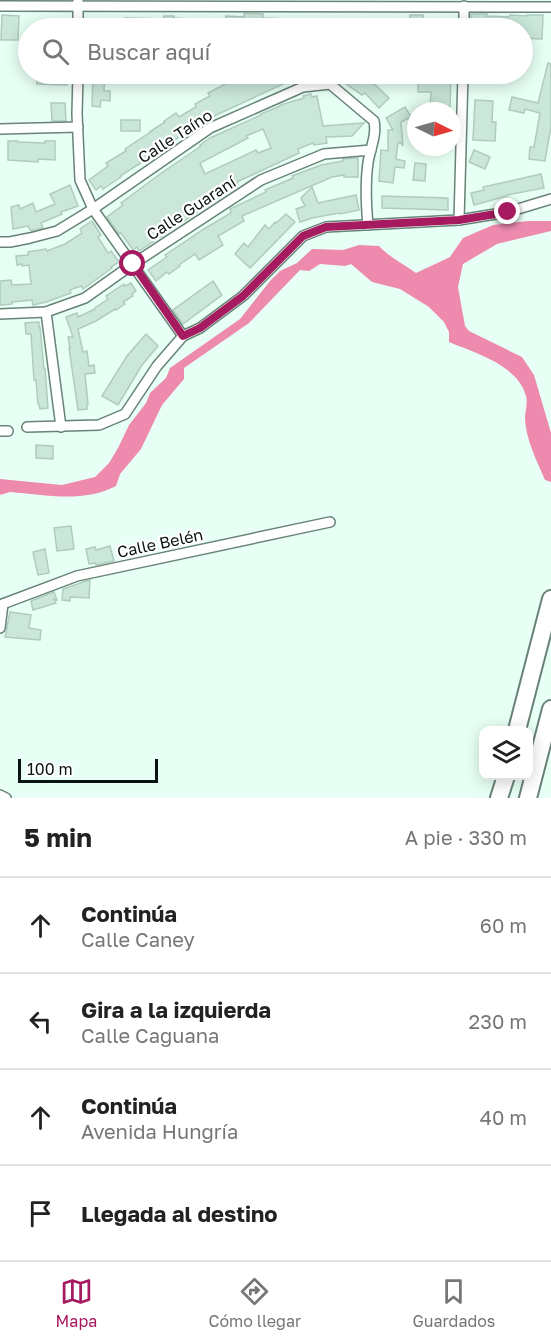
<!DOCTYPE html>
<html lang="es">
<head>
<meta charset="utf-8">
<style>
	:root { --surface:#fff; --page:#f6f6f6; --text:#222; --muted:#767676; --line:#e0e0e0; --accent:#a61a5f }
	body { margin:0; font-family:"Golos Text",sans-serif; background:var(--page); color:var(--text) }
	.controls { position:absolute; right:18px; bottom:18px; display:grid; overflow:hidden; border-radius:12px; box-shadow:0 3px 15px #0003 }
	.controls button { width:54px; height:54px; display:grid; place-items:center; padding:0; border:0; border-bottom:2px solid var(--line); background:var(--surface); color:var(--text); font:30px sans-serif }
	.compass { position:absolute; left:407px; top:102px; width:54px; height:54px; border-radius:50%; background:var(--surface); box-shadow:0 3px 15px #0003; rotate:95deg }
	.scale { position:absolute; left:18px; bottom:15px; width:140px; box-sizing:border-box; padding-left:6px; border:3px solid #09130f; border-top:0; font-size:16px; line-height:21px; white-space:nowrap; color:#09130f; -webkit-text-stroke:4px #fff; paint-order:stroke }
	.stop { position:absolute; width:18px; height:18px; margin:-14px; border:4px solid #a61a5f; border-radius:50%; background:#fff }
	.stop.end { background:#a61a5f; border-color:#fff; box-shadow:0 2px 6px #0008 }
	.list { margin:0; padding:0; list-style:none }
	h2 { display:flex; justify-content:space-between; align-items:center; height:78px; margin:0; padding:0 24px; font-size:26px }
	h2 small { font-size:20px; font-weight:400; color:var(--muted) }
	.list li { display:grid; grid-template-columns:39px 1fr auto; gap:18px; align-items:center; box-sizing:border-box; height:96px; padding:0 24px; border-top:2px solid var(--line) }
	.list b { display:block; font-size:22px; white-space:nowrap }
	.list p { margin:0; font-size:20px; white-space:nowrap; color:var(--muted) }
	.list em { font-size:20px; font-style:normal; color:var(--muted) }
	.icon { flex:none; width:33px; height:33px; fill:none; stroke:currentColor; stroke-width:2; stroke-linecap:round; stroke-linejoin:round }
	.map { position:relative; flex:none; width:551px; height:798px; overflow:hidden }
	.search { position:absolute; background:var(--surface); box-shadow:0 3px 15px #0003; left:18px; right:18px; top:18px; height:66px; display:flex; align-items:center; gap:15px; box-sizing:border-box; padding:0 21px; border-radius:33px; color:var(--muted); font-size:22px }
	.sheet { height:462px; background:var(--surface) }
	nav { display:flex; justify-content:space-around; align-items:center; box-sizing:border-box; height:84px; border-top:2px solid var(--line); background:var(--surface); font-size:16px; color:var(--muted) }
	nav a { display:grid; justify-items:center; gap:3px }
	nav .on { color:var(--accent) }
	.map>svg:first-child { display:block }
	.water { fill:#ed8aae }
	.building { fill:#cae7da; stroke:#b0ccbf; stroke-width:1.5; fill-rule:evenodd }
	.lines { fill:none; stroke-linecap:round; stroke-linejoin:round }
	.street-casing { stroke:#688377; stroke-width:12 }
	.highway-casing { stroke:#688377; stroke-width:20 }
	.street { stroke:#fff; stroke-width:9 }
	.highway { stroke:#fff; stroke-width:16 }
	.route { stroke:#a61a5f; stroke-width:8 }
	.labels { text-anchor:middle; stroke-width:4.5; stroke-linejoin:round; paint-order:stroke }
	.street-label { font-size:16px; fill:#09130f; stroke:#fff }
</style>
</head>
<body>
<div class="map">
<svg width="551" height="798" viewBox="0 0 551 798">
	<rect width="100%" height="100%" fill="#e7fff4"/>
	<path class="water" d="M 528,221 L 551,221 L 551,231 L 497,244 L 463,264 L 458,287 L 465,326 L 469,331 L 522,357 L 534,375 L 551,433 L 551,482 L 545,480 C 537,461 526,440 525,419 C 525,411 528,403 526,396 C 518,365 475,353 449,342 L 449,332 L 444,322 L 429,307 L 400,289 L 372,282 L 351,264 L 345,266 L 320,264 L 309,271 L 300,270 L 249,323 L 184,368 L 184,379 L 162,405 L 141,449 L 120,474 L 116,486 C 84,503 45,495 10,492 L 0,495 L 0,479 L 62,485 L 95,477 L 109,463 L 118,448 L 129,425 L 146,403 L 150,393 L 166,378 L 170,368 L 240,319 L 270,281 L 280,271 L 297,263 L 312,249 L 343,250 L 359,245 L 379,246 C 390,258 404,264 416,273 L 450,257 L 463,238 L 493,225 Z"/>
	<g class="building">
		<path d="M 244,13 L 263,14 L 263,18 L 287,19 L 286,28 L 226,28 L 226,16 L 244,17 Z"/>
		<path d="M 471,14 L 487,14 L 486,16 L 509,17 L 510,15 L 527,16 L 527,15 L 543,15 L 542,39 L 522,38 L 522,28 L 471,28 Z"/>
		<path d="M 2,15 L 19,16 L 18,40 L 1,40 Z"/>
		<path d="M 410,15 L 423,15 L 424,28 L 410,28 Z"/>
		<path d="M 164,16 L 174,16 L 174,18 L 188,19 L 187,28 L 125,28 L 125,18 L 164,19 Z"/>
		<path d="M 548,63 L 551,64 L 551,126 L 545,161 L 529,159 L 530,147 L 534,147 L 540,113 L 525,109 L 524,113 L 509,110 L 512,97 L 538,103 Z"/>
		<path d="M 37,74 L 68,74 L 67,85 L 37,84 Z"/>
		<path d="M 93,74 L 105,74 L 104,91 L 110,91 L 110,101 L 101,100 L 100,107 L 92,106 Z"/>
		<path d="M 244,74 L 246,78 L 251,76 L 253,79 L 265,74 L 288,74 L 292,80 L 201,122 L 147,159 L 120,176 L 121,177 L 103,189 L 101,186 L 96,190 L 89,180 L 108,166 L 106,163 L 126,151 L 125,149 L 152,131 L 151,131 L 165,122 L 164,121 L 176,113 L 179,117 L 196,107 L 195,104 L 210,96 L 208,93 Z"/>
		<path d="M 351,74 L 373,74 L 369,79 L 389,98 L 379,108 L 365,93 L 362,95 L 345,83 Z"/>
		<path d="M 441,74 L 451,74 L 450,108 L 430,107 L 431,92 L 418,92 L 418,82 L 440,81 Z"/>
		<path d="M 475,74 L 498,74 L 497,82 L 474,81 Z"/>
		<path d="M 311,94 L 312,97 L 317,96 L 323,126 L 364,123 L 352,136 L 326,137 L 327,143 L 314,145 L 313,143 L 298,149 L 299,153 L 237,182 L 238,185 L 139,251 L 137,247 L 133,250 L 121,233 L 119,234 L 107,217 L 123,205 L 121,203 L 160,174 L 201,146 L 200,145 L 210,138 L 261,115 L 261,114 L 280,106 L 280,105 L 304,98 L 303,96 ZM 263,129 L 271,148 L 258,153 L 256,150 L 205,174 L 200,163 L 248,138 L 246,136 Z"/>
		<path d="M 475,100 L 493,101 L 492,122 L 496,122 L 495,141 L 473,140 Z"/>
		<path d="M 51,103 L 65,103 L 66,121 L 52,121 Z"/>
		<path d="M 405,107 L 411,117 L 401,122 L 403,146 L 401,143 L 398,143 L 396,159 L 405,161 L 404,168 L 395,167 L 393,183 L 379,181 L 381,150 L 388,151 L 388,130 L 393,130 L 386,118 Z"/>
		<rect x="121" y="120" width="19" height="11"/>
		<path d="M 8,141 L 18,141 L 18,142 L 45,143 L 45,141 L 55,141 L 55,160 L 38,159 L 38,162 L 8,160 Z"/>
		<path d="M 474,150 L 490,157 L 485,169 L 469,162 Z"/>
		<path d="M 358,158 L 358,177 L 344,177 L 344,175 L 332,177 L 242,216 L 244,221 L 218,236 L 223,245 L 199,260 L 195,254 L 179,265 L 180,266 L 169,274 L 167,272 L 156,281 L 148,270 L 167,257 L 165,255 L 204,229 L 231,213 L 230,209 L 266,192 L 265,190 L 293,178 L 292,176 L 321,165 L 343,161 L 343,159 Z"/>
		<path d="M 415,163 L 426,164 L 425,181 L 413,180 Z"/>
		<path d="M 541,174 L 544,188 L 507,195 L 507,196 L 474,205 L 471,193 L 484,190 L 483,187 Z"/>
		<path d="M 70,185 L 78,206 L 61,212 L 62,214 L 41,223 L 43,228 L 31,231 L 28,226 L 13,229 L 11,207 L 19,205 L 20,209 L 33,203 L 36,212 L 55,204 L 50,194 Z"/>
		<path d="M 312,187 L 318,203 L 356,195 L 359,210 L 340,214 L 339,213 L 312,218 L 300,222 L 296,209 L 305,206 L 301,198 Z"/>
		<path d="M 382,196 L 448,198 L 448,210 L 382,208 Z"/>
		<path d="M 286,214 L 295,222 L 250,268 L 235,254 L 244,243 L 248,247 L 265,225 L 269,229 L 275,222 L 276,223 Z"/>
		<path d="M 92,221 L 101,235 L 98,237 L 108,253 L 111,251 L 119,262 L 111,267 L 112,268 L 83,289 L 81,286 L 70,290 L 71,293 L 46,302 L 33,305 L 32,300 L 12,302 L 12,304 L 0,305 L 0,281 L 11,280 L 12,285 L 31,284 L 29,265 L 22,266 L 22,264 L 17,265 L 16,256 L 28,255 L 28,252 L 46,249 L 47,251 L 65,244 L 82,233 L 80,229 Z"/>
		<path d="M 213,281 L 222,295 L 183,324 L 173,310 Z"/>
		<path d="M 131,283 L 136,291 L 132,294 L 133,296 L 123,302 L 125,304 L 116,310 L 115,309 L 96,321 L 78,329 L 83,352 L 87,351 L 89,366 L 94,365 L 95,373 L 85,374 L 88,404 L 87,404 L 87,409 L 78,410 L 69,348 L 70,348 L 68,337 L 73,337 L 66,317 L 77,313 L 78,317 L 95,309 L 95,308 L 108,299 L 106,296 L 124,284 L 125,286 Z"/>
		<path d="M 39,322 L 39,327 L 40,327 L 44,369 L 45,369 L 48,408 L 40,409 L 39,404 L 38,404 L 36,380 L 34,380 L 31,334 L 26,334 L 25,323 Z"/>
		<path d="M 146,334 L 158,346 L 142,365 L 118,405 L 102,396 L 127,356 Z"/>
		<path d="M 36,445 L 53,446 L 53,459 L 36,458 Z"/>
		<path d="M 71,526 L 74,549 L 57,551 L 54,528 Z"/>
		<path d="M 110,546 L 114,561 L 96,565 L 95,563 L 89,564 L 86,549 L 95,547 L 96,550 Z"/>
		<path d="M 45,549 L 49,573 L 38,575 L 33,552 Z"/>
		<path d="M 89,580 L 90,580 L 89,598 L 70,597 L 70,601 L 62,600 L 63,589 Z"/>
		<path d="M 54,592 L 57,600 L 54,599 L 56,603 L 33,610 L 31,601 Z"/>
		<path d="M 10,612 L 31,615 L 29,628 L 41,630 L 40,640 L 5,637 Z"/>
	</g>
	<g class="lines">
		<defs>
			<g id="street">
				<path d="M 0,6 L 551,7"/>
				<path d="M 78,28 L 78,0"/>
				<path d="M 464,28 L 464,6"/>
				<path d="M 78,74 L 77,114 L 80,180 L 93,209 L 183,336"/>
				<path d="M 0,129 L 78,127"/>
				<path d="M 459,220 L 463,74"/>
				<path d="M 0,242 L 10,242 L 30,238 L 57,231 L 93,209 L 210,128 L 303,87 L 330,84 L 374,121 C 377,136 370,148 368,163 C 365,184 366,204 368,225"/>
				<path d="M 46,312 L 61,427"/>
				<path d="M 0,314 L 46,312 L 85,298 L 133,264 L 261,180 L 324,154 L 371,150"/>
				<path d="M 27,427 L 99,425 L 125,414 L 157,366 L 183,336 L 200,328 L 243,296 L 303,236 L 326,227 L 459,220 L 508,212 L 551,199"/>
				<path d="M 0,431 L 8,431"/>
				<path d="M 0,605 L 77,576 L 330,522"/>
				<path d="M 0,628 L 3,604"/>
				<path d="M 0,795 L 6,798"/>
			</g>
			<g id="highway">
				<path d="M 517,730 L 551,599"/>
				<path d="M 499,798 L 506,776"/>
				<path d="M 528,798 L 551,709"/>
			</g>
		</defs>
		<use href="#street" class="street-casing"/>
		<use href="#highway" class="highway-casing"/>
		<use href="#street" class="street"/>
		<use href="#highway" class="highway"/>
	</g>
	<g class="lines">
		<path class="route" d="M 133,264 L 183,336 L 200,328 L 243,296 L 303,236 L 326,227 L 459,220 L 508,212"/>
	</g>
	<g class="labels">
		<g class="street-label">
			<text transform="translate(175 136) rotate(-33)" y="6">Calle Taíno</text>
			<text transform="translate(191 208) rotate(-33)" y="6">Calle Guaraní</text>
			<text transform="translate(160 543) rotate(-12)" y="6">Calle Belén</text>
		</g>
	</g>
</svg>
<div class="controls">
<button><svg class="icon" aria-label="layers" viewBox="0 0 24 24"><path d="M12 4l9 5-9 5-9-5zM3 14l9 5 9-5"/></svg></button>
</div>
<svg class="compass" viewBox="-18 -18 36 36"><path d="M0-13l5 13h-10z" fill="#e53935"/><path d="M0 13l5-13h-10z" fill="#767676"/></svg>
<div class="scale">100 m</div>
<div class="stop" style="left:133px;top:264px"></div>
<div class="stop end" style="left:508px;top:212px"></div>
<div class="search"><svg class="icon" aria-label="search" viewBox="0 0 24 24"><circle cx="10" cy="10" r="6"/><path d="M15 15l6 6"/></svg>Buscar aquí</div>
</div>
<section class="sheet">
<h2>5 min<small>A pie · 330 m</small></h2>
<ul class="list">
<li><svg class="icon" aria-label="ahead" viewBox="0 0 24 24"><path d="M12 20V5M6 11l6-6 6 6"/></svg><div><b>Continúa</b><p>Calle Caney</p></div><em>60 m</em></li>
<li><svg class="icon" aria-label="left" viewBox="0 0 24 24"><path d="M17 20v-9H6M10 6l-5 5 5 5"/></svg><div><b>Gira a la izquierda</b><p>Calle Caguana</p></div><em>230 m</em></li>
<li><svg class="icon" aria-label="ahead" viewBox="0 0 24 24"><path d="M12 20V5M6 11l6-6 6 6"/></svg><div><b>Continúa</b><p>Avenida Hungría</p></div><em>40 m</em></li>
<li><svg class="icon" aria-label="arrive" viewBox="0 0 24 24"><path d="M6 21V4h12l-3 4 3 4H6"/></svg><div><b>Llegada al destino</b></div></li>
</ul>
</section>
<nav>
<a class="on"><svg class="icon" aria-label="map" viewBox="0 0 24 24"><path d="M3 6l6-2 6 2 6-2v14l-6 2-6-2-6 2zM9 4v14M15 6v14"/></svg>Mapa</a>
<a><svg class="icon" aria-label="directions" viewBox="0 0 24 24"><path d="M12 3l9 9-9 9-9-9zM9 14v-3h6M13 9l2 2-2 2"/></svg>Cómo llegar</a>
<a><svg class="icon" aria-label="saved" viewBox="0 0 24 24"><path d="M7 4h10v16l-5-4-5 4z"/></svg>Guardados</a>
</nav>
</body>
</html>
